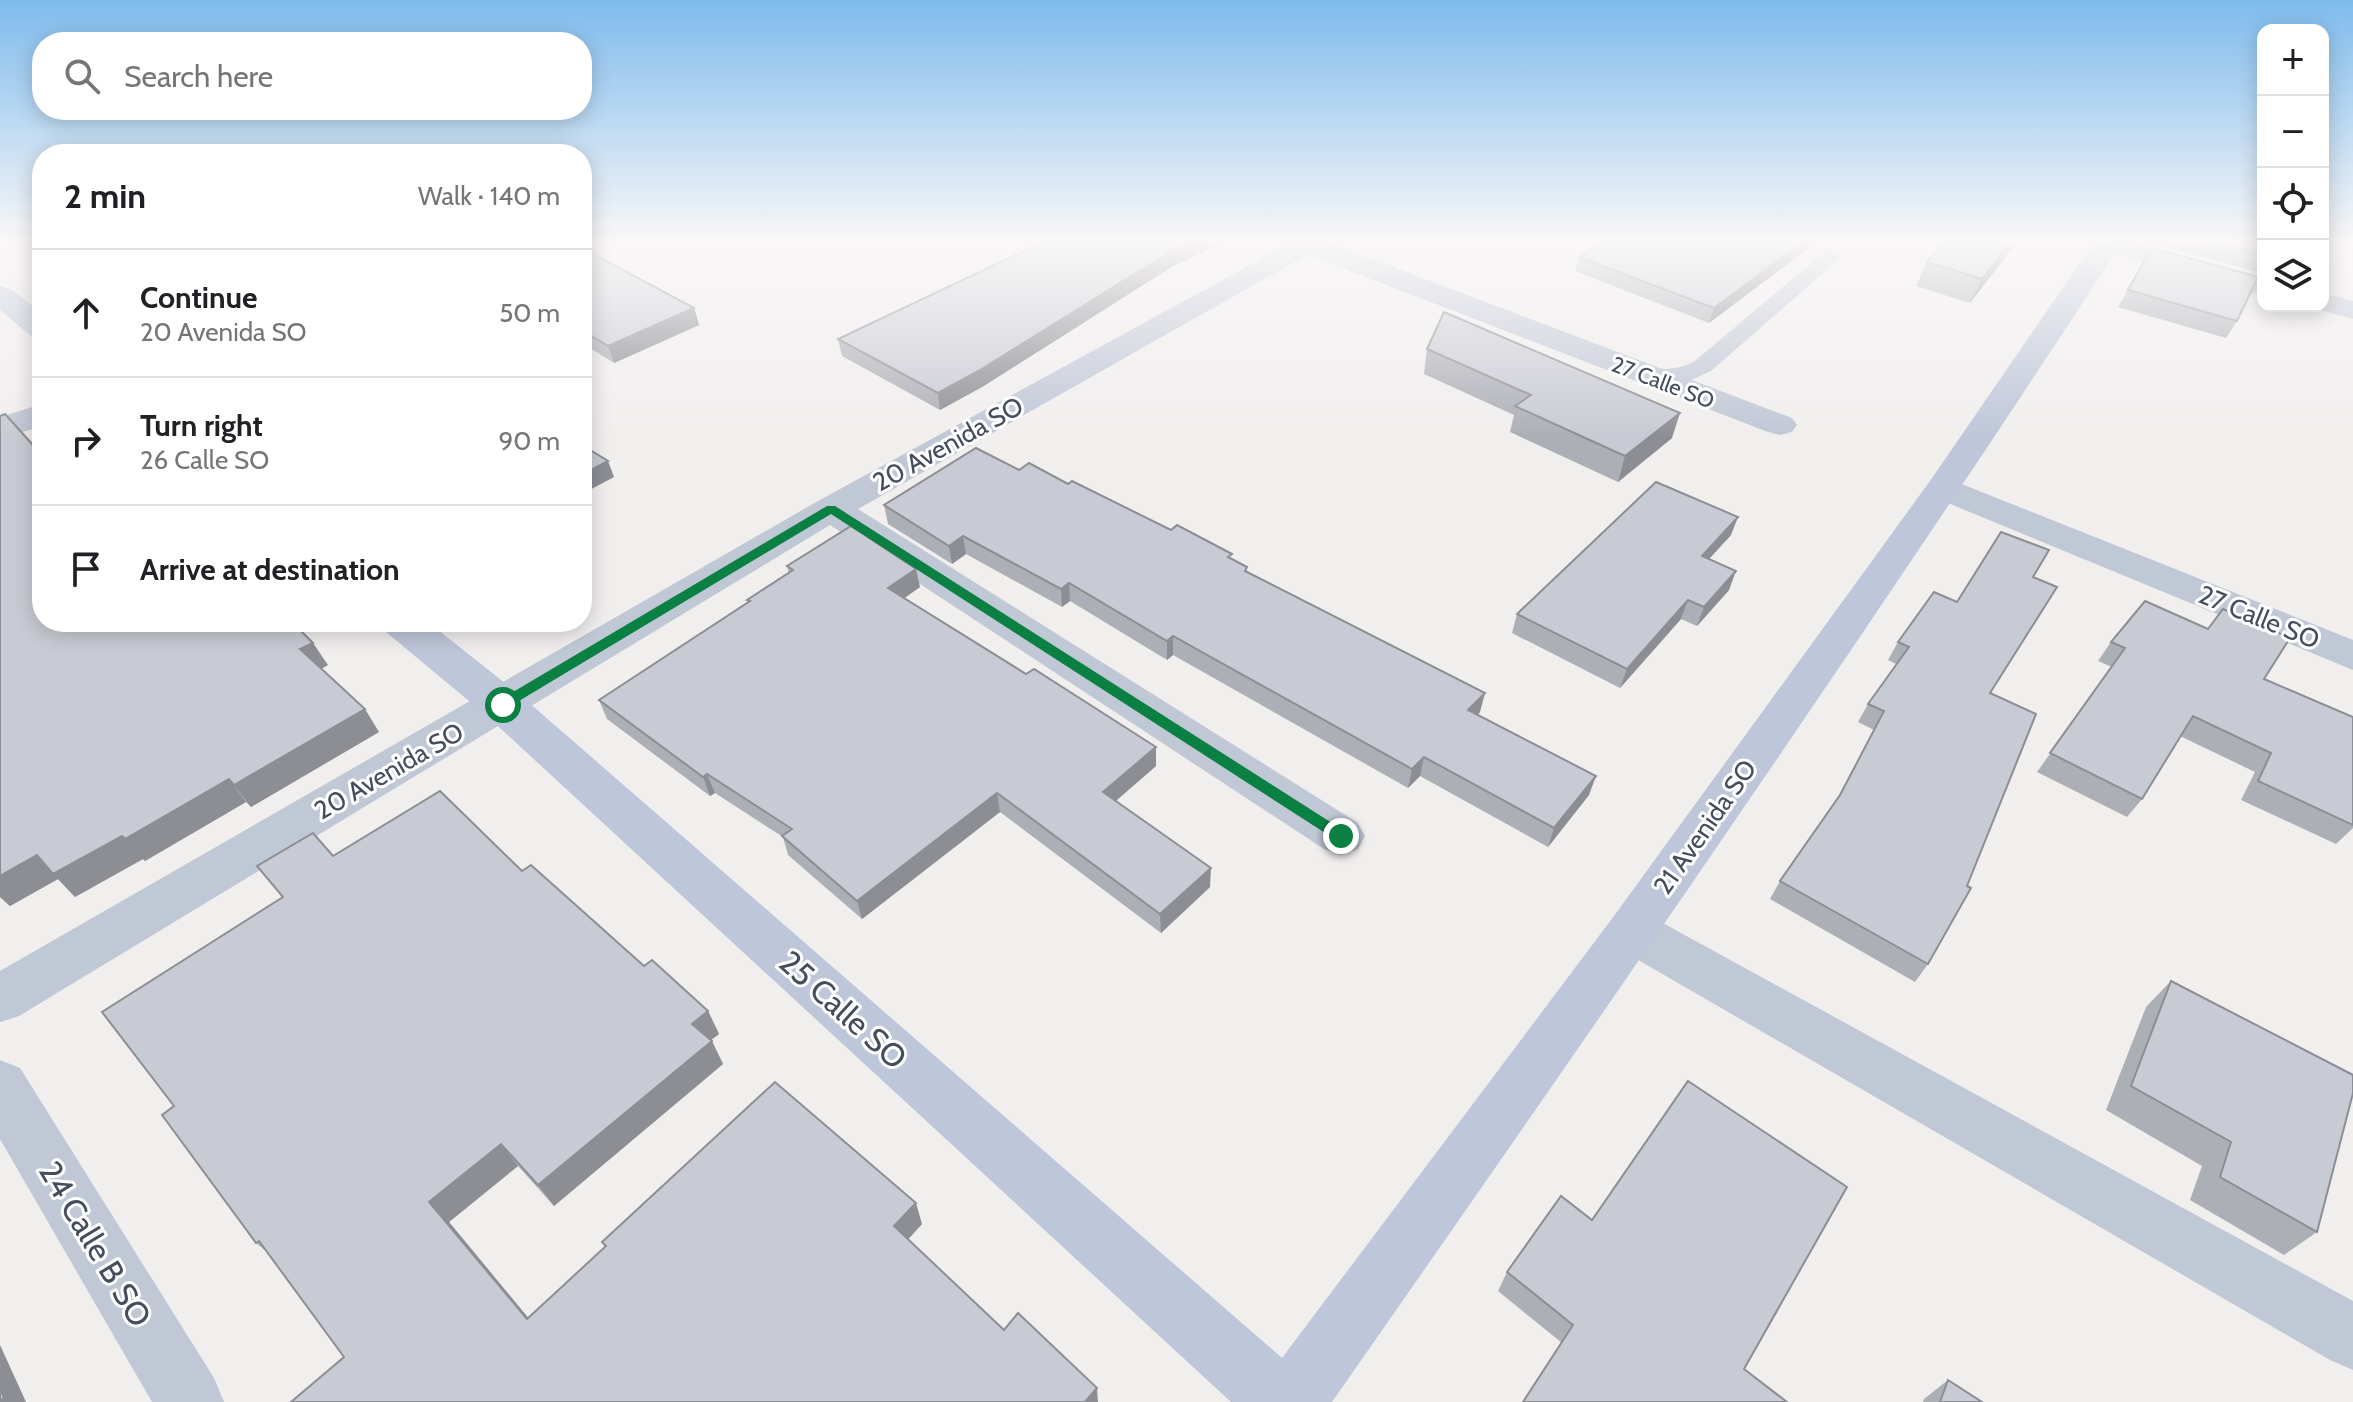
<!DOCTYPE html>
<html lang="en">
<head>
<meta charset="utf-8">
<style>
	:root { --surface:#fff; --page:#f2f2f2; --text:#202124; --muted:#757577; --line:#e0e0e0 }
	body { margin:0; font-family:Cabin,sans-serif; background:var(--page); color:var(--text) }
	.controls { position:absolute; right:24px; top:24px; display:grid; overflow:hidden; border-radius:16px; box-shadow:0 4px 20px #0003 }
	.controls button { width:72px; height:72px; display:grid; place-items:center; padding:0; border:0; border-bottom:2px solid var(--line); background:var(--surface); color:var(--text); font:40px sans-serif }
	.stop { position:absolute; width:24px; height:24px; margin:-18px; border:6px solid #0b8043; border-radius:50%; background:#fff }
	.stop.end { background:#0b8043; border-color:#fff; box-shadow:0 2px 8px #0008 }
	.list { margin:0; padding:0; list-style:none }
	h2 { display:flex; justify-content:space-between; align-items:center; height:104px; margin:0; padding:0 32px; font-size:34px }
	h2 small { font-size:26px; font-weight:400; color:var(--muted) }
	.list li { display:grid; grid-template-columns:52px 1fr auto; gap:24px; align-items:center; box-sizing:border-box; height:128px; padding:0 32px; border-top:2px solid var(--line) }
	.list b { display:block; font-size:30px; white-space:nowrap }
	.list p { margin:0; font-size:26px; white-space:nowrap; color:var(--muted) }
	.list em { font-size:26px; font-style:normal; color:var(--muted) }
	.icon { flex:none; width:44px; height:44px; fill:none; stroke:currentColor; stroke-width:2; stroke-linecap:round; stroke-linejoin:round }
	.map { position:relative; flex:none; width:2353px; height:1402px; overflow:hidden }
	.search { position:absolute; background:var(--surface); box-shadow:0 4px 20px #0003; left:32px; top:32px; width:560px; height:88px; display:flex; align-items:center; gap:20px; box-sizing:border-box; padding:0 28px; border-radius:32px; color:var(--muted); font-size:30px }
	.panel { position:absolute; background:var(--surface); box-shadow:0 4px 20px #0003; left:32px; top:144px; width:560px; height:488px; border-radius:32px }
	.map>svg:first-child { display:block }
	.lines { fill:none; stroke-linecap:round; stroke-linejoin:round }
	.lane { fill:#c0c7d5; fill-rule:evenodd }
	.street { fill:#c0c7d5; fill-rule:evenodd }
	.secondary { fill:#bec6d9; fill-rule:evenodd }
	.wall { fill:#adafb6 }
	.shaded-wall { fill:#8d8e94 }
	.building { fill:#c9cbd4; stroke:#8d8e94; stroke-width:2 }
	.route { fill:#0b8043 }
	.labels { text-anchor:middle; stroke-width:6; stroke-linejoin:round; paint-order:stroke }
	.far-street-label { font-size:22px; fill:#444d5d; stroke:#fff }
	.street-label { font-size:26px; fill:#444d5d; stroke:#fff }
	.near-street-label { font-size:32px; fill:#444d5d; stroke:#fff }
</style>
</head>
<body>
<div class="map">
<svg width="2353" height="1402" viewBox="0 0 2353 1402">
	<rect width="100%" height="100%" fill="#f1eeee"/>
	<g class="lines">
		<path class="lane" d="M 1830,251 L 1837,253 L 1840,257 L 1837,261 L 1711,371 L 1682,384 L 1640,382 L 1637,377 L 1640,372 C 1662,367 1674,372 1695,361 L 1823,253 Z"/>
		<g class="street">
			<path d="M 1294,241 L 1327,242 L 1792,418 L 1797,425 L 1792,432 L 1780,435 L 1768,432 L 1314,257 L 1303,257 L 858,509 L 1358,823 L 1365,836 L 1358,849 L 1341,855 L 1324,849 L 830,525 L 19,1016 L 0,1022 L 0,971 L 818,501 Z"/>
			<path d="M 2097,241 L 2131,241 L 2263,277 L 2263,295 L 2099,250 L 2095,244 Z"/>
			<path d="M 2323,293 L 2353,301 L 2353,319 L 2312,308 L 2311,306 L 2323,306 Z"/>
			<path d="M 42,404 L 42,426 L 0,439 L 0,417 Z"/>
			<path d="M 1944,477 L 2353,640 L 2353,670 L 1931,496 L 1926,488 L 1931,480 Z"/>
			<path d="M 1632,909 L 1650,916 L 2353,1301 L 2353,1370 L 2330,1360 L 1614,946 L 1606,931 L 1614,916 Z"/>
			<path d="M 0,1060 L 20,1068 L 214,1378 L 224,1402 L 152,1402 L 0,1139 Z"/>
		</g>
		<g class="secondary">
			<path d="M 2095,241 L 2123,241 C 1867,634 1600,1018 1332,1402 L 1231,1402 L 487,716 L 386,632 L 380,622 L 428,622 L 519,694 L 1282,1358 L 1614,916 L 1930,481 Z"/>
			<path d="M 0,286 L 11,289 L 42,313 L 42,338 L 31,336 L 0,310 Z"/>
		</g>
	</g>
	<g class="wall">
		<path d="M 24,241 L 42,241 L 42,248 L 38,245 L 31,247 Z"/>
		<path d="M 1818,241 L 1709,323 L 1575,271 L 1579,257 Z"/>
		<path d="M 2157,241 L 2263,241 L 2263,264 L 2258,272 L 2155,244 Z"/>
		<path d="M 2017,243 L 1970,303 L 1916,286 L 1927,262 Z"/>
		<path d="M 1220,244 L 1173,266 L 982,387 L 940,410 L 842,356 L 838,339 Z"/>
		<path d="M 582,248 L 694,308 L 699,325 L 614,363 L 582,343 Z"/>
		<path d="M 2152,248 L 2237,321 L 2226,338 L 2118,307 Z"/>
		<path d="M 1427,349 L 1672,438 L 1618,482 L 1510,432 L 1514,415 L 1424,374 Z"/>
		<path d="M 0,416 L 42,622 L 328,665 L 321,669 L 379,732 L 251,807 L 246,802 L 145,861 L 143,859 L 75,897 L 58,879 L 10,906 L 0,897 Z"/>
		<path d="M 1019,470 L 1068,484 L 1171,530 L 1231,559 L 1246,571 L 1480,712 L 1478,715 L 1589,795 L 1548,847 L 1420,776 L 1408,788 L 1173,655 L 1167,660 L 1070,601 L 1062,607 L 966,554 L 952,564 L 888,524 L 884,505 Z"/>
		<path d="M 1731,535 L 1709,559 L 1729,590 L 1697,626 L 1681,619 L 1620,688 L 1512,633 L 1517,614 Z"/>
		<path d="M 787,566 L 920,587 L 904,598 L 1026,674 L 1156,747 L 1156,766 L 1116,801 L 1210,887 L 1161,933 L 1000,812 L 862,919 L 788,855 L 783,837 L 715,793 L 710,796 L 607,719 L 599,700 L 748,603 L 747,600 L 789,573 Z"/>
		<path d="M 2033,577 L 1990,693 L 1928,964 L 1915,982 L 1770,899 L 1780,881 L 1838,798 L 1874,730 L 1858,722 L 1868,704 L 1896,664 L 1888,660 L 1898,642 L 1957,602 Z"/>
		<path d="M 2111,642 L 2264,679 L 2353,717 L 2353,828 L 2336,844 L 2241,800 L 2255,772 L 2180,736 L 2142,799 L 2127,817 L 2037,772 L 2112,667 L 2098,661 Z"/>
		<path d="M 333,856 L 522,871 L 644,966 L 708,1011 L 719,1034 L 711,1040 L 723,1064 L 554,1206 L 518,1166 L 449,1222 L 528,1318 L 605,1247 L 602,1242 L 922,1224 L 908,1239 L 1004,1330 L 1097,1388 L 344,1357 L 268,1253 L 256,1243 L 174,1106 L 283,897 L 257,866 Z"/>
		<path d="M 2171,981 L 2317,1232 L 2284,1255 L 2190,1200 L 2202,1166 L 2106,1110 L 2146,1007 Z"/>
		<path d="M 1847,1187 L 1562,1343 L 1498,1291 L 1507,1272 L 1592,1220 Z"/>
		<path d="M 1948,1380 L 1982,1402 L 1923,1402 L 1924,1399 Z"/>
	</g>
	<g class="shaded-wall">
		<path d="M 27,241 L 36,241 L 38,245 L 31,247 Z"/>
		<path d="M 1193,241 L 1220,241 L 1220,244 L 1173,266 L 982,387 L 940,410 L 938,393 L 1173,250 Z"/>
		<path d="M 1804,241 L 1818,241 L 1709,323 L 1714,308 Z"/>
		<path d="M 2011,241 L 2018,241 L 1970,303 L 1982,279 Z"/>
		<path d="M 694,308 L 699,325 L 614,363 L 608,346 Z"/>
		<path d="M 1680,413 L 1672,438 L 1618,482 L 1625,456 Z"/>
		<path d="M 608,461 L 614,477 L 582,494 L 582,475 Z"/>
		<path d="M 1738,517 L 1731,535 L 1695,574 L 1702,556 Z"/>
		<path d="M 963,536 L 966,554 L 952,564 L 949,546 Z"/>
		<path d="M 916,569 L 920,587 L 892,607 L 888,588 Z"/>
		<path d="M 1736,571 L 1729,590 L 1697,626 L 1704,607 Z"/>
		<path d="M 1069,583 L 1070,601 L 1062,607 L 1061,589 Z"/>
		<path d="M 1688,600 L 1681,619 L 1620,688 L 1627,669 Z"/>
		<path d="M 512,622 L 526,622 L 515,629 Z"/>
		<path d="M 1173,636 L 1173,655 L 1167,660 L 1167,641 Z"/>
		<path d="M 313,643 L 328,665 L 315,672 L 300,649 Z"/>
		<path d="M 1485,693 L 1480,712 L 1464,729 L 1468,710 Z"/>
		<path d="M 365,709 L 379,732 L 251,807 L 234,785 Z"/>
		<path d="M 1156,747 L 1156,766 L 1104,811 L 1103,792 Z"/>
		<path d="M 1424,757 L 1420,776 L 1408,788 L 1412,769 Z"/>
		<path d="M 707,774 L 715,793 L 710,796 L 703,777 Z"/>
		<path d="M 1596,776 L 1589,795 L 1548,847 L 1554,828 Z"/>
		<path d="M 229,779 L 246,802 L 145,861 L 143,859 L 75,897 L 58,879 L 10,906 L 0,897 L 0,876 L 37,855 L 122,836 Z"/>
		<path d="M 997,793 L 1000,812 L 862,919 L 857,901 Z"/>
		<path d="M 1211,868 L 1210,887 L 1161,933 L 1160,914 Z"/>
		<path d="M 708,1011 L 719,1034 L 703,1046 L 692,1024 Z"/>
		<path d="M 712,1041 L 723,1064 L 554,1206 L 538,1185 Z"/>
		<path d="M 501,1144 L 518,1166 L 449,1222 L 545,1338 L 527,1319 L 429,1202 Z"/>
		<path d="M 916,1203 L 922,1224 L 902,1246 L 894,1226 Z"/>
		<path d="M 0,1345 L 26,1402 L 0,1402 Z"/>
		<path d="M 1097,1388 L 1098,1402 L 1085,1402 Z"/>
	</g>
	<g class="building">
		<path d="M 1045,241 L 1193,241 L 1173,250 L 980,370 L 938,393 L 838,339 Z"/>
		<path d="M 1606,241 L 1804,241 L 1714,308 L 1579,257 Z"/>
		<path d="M 1945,241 L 2011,241 L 1982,279 L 1927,262 Z"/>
		<path d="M 2214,241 L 2263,241 L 2263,254 Z"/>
		<path d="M 582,248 L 694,308 L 608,346 L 582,330 Z"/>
		<path d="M 2152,248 L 2258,277 L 2237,321 L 2128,290 Z"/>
		<path d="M 1444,312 L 1680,413 L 1625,456 L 1515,406 L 1531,395 L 1427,349 Z"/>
		<path d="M 5,414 L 42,455 L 42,622 L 292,622 L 313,643 L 300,649 L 365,709 L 234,785 L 229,779 L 125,839 L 122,836 L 53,874 L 37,855 L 0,876 L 0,416 Z"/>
		<path d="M 582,445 L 608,461 L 582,475 Z"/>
		<path d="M 976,448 L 1019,470 L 1029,463 L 1068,484 L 1072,481 L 1171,530 L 1177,525 L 1232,554 L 1228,557 L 1247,567 L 1245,571 L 1485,693 L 1468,710 L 1596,776 L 1554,828 L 1424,757 L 1412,769 L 1173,636 L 1167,641 L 1069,583 L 1061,589 L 963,536 L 949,546 L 884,505 Z"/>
		<path d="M 1656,482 L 1738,517 L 1702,556 L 1736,571 L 1704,607 L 1688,600 L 1627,669 L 1517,614 Z"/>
		<path d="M 851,526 L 916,569 L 888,588 L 1026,674 L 1034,669 L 1156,747 L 1103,792 L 1211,868 L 1160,914 L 997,793 L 857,901 L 782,836 L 792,829 L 707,774 L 703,777 L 599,700 L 750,601 L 747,600 L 793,570 L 787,566 Z"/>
		<path d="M 2001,532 L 2049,550 L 2033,577 L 2057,587 L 1990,693 L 2036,714 L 1967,886 L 1971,888 L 1928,964 L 1780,881 L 1840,795 L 1884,711 L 1868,704 L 1909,647 L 1898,642 L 1934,592 L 1957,602 Z"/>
		<path d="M 2145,601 L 2208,629 L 2223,609 L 2290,638 L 2264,679 L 2353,717 L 2353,825 L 2258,781 L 2271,753 L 2193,716 L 2142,799 L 2050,753 L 2125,648 L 2111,642 Z"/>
		<path d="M 440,791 L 522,871 L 531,865 L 644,966 L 652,960 L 708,1011 L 692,1024 L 712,1041 L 538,1185 L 501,1144 L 429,1202 L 527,1319 L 606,1246 L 602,1242 L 775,1082 L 916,1203 L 894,1226 L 1004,1330 L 1018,1313 L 1097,1388 L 1085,1402 L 291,1402 L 344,1357 L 259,1241 L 256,1243 L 162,1115 L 174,1106 L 102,1012 L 283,897 L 257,866 L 313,833 L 333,856 Z"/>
		<path d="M 2171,981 L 2353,1075 L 2353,1093 L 2317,1232 L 2220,1177 L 2231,1142 L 2131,1086 Z"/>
		<path d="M 1688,1081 L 1847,1187 L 1744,1369 L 1787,1402 L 1523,1402 L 1573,1325 L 1507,1272 L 1561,1196 L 1592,1220 Z"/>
		<path d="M 1948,1380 L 1982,1402 L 1940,1402 Z"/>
		<path d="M 0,1389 L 4,1398 L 0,1401 Z"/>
	</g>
	<linearGradient id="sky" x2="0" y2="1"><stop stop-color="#7ebbed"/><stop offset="0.55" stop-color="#f9f7f7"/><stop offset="1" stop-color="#f9f7f7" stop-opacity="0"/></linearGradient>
	<rect width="2353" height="437" fill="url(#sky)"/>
	<path class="route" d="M 827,506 L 835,506 L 1346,832 L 1346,840 L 1336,840 L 831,514 L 507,708 L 498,708 L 498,701 Z"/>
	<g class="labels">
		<g class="far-street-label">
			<text transform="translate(1663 382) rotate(21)" y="8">27 Calle SO</text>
		</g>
		<g class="street-label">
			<text transform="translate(948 444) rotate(-29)" y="9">20 Avenida SO</text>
			<text transform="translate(2259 617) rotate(22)" y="9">27 Calle SO</text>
			<text transform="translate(389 771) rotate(-30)" y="9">20 Avenida SO</text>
			<text transform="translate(1705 827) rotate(-55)" y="9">21 Avenida SO</text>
		</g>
		<g class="near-street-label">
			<text transform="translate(843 1010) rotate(42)" y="11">25 Calle SO</text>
			<text transform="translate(95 1244) rotate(59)" y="11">24 Calle B SO</text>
		</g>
	</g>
</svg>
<div class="controls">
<button>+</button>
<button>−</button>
<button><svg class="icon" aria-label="locate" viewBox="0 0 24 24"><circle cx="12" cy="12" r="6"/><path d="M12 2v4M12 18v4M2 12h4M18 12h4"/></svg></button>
<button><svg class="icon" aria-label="layers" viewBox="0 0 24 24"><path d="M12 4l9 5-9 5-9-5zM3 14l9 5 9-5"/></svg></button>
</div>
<div class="stop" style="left:503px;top:705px"></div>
<div class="stop end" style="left:1341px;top:836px"></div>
<div class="search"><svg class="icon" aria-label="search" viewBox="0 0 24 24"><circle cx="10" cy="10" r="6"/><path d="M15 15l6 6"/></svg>Search here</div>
<section class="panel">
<h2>2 min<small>Walk · 140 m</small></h2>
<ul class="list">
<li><svg class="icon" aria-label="ahead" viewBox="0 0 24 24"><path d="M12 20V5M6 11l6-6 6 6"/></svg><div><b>Continue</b><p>20 Avenida SO</p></div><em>50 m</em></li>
<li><svg class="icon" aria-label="right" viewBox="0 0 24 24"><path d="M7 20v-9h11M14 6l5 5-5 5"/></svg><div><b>Turn right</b><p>26 Calle SO</p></div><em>90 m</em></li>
<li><svg class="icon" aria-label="arrive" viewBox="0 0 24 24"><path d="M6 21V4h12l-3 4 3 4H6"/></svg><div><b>Arrive at destination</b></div></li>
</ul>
</section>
</div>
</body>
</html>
